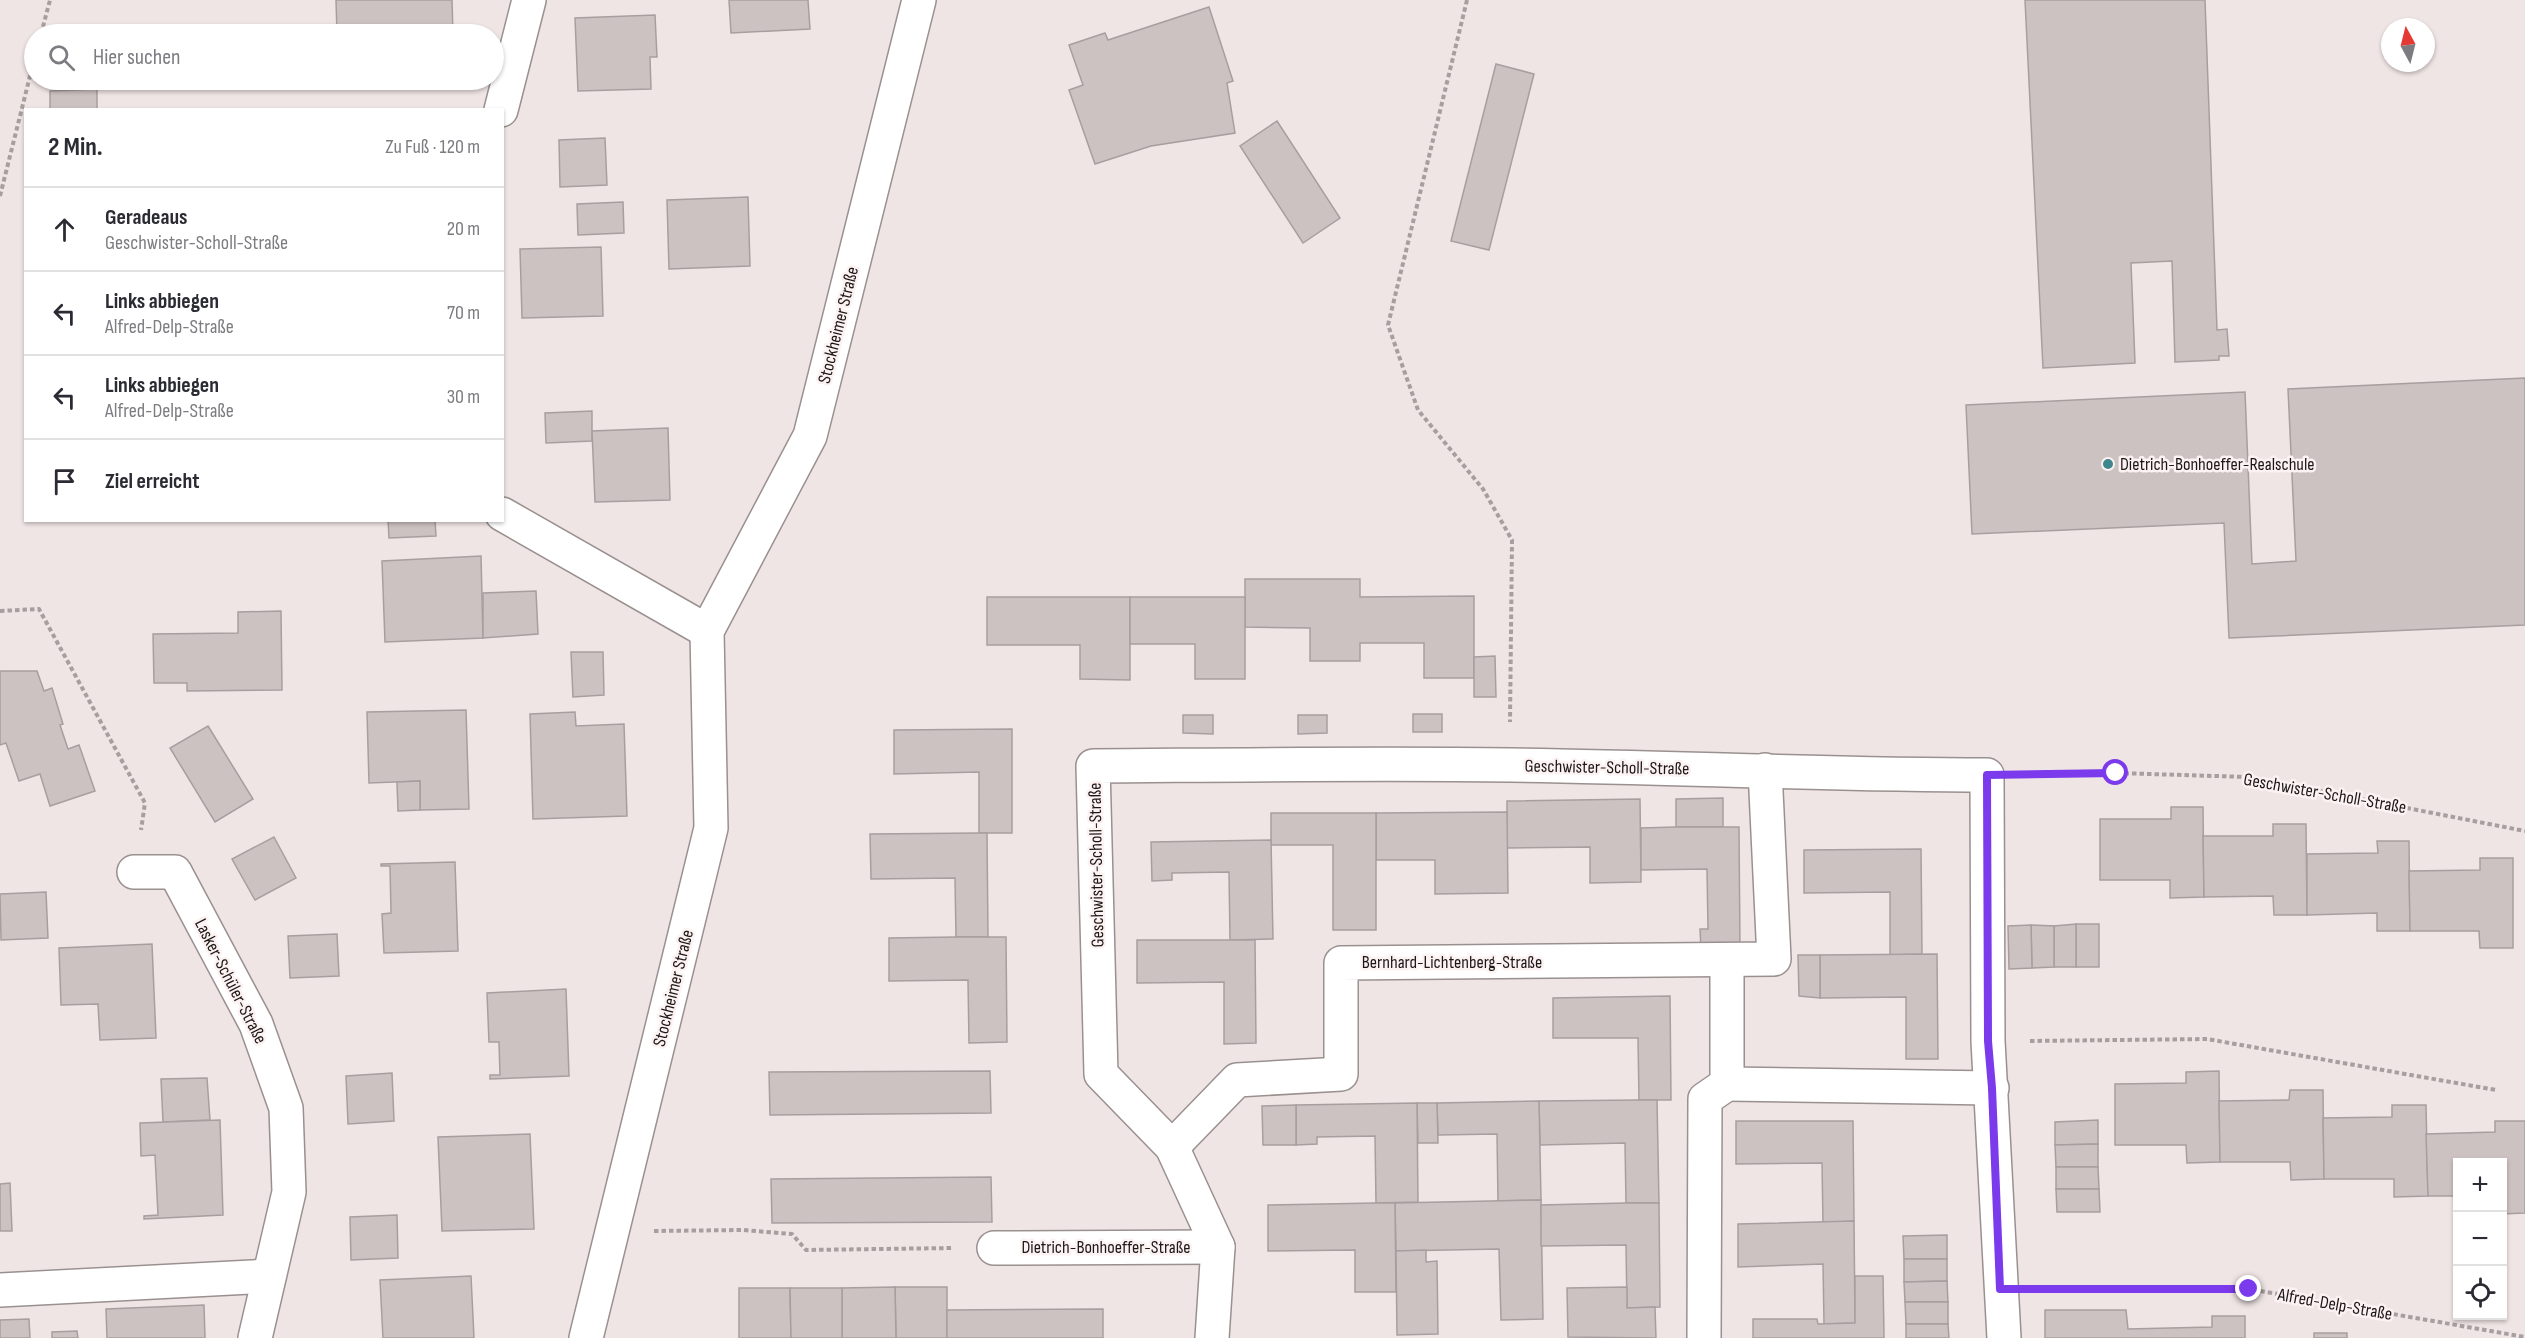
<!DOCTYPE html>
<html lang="de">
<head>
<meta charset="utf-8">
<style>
	:root { --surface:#fff; --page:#f2f2f3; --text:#2b2b33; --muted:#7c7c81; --line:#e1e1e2 }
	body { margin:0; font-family:"Sofia Sans Condensed",sans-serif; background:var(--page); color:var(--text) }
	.controls { position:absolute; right:18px; bottom:18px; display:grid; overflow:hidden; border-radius:0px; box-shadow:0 2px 4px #0004 }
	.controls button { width:54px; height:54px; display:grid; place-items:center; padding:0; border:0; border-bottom:2px solid var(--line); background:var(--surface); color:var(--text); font:30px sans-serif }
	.compass { position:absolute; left:2381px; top:18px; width:54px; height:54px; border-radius:50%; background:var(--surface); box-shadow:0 2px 4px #0004; rotate:353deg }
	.stop { position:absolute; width:18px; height:18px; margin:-14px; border:4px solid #7c3aed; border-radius:50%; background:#fff }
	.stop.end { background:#7c3aed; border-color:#fff; box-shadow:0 2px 6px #0008 }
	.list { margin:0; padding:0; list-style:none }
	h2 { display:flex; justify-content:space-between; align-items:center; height:78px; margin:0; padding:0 24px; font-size:26px }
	h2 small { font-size:20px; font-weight:400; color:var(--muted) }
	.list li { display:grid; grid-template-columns:39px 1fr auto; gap:18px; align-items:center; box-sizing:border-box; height:84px; padding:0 24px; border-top:2px solid var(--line) }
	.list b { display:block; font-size:22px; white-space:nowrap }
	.list p { margin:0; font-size:20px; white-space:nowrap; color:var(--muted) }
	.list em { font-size:20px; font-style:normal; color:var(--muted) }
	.icon { flex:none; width:33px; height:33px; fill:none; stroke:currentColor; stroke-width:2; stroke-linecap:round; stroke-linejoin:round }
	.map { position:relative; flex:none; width:2525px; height:1338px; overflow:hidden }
	.search { position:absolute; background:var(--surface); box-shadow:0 2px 4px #0004; left:24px; top:24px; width:480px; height:66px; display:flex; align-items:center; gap:15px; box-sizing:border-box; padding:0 21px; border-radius:33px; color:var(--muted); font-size:22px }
	.panel { position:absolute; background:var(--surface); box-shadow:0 2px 4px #0004; left:24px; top:108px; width:480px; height:414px; border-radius:0px }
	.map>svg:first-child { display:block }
	.building { fill:#cdc2c2; stroke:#a99e9f; stroke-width:1.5 }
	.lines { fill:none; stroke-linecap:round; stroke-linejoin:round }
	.minor-casing { stroke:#9a9090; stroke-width:36 }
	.path { stroke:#a79f9f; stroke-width:4; stroke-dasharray:4.5 3; stroke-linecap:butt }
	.minor { stroke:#fff; stroke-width:33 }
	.route { stroke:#7c3aed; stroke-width:8 }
	.poi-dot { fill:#3f868e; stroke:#fdf2f2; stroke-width:2 }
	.labels { text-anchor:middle; stroke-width:5; stroke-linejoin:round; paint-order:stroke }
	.street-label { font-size:18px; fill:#1b1717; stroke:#fdf2f2 }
	.poi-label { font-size:18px; fill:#1b1717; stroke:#fdf2f2; text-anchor:start }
</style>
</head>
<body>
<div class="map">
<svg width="2525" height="1338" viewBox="0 0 2525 1338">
	<rect width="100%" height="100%" fill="#f0e5e5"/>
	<g class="building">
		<path d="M 336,0 L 452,0 L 453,34 L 337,34 Z"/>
		<path d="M 729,0 L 808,0 L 810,29 L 731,33 Z"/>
		<path d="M 2025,0 L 2205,0 L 2217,330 L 2227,329 L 2229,356 L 2219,356 L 2219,360 L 2175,362 L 2172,261 L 2131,263 L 2135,363 L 2043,368 Z"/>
		<path d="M 1209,7 L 1233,81 L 1227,83 L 1235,133 L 1151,146 L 1095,164 L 1069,90 L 1083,85 L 1069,45 L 1105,33 L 1108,40 Z"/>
		<path d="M 655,15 L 657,57 L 650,57 L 651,89 L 578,91 L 575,18 Z"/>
		<path d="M 1496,64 L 1534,74 L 1489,250 L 1451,241 Z"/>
		<path d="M 138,80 L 184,80 L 186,85 L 137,87 Z"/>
		<path d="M 97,89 L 97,110 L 50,110 L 50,91 Z"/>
		<path d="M 1277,121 L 1340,218 L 1303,243 L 1240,146 Z"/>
		<path d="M 605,138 L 607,185 L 560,187 L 559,140 Z"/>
		<path d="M 748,197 L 750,266 L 669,269 L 667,200 Z"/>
		<path d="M 623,202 L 624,233 L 578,235 L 577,204 Z"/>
		<path d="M 601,247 L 603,316 L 522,318 L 520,249 Z"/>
		<path d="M 2525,378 L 2525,625 L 2229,638 L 2224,523 L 1972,534 L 1966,405 L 2245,392 L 2252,564 L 2296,561 L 2288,389 Z"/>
		<path d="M 592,411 L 592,441 L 546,443 L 545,413 Z"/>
		<path d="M 668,428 L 670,500 L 595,502 L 592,431 Z"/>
		<path d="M 388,520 L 435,520 L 436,536 L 389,538 Z"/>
		<path d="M 481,556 L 483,638 L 385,642 L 382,561 Z"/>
		<path d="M 1245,579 L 1360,579 L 1360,597 L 1474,596 L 1474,678 L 1424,678 L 1424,643 L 1360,643 L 1360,661 L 1310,661 L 1310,628 L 1245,627 Z"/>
		<path d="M 536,591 L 538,634 L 483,638 L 483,593 Z"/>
		<path d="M 987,597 L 1130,597 L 1130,680 L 1080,679 L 1080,645 L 987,645 Z"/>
		<path d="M 1130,597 L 1245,597 L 1245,679 L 1195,679 L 1195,644 L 1130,644 Z"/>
		<path d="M 281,611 L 282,690 L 187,691 L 187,683 L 154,683 L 153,634 L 238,633 L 238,612 Z"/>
		<path d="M 571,652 L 603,652 L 604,695 L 573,697 Z"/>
		<path d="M 1495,656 L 1496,697 L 1474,697 L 1474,657 Z"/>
		<path d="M 0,671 L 37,671 L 44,691 L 52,688 L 63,724 L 60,725 L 68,749 L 79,745 L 95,791 L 50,806 L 40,774 L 19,781 L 6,743 L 0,745 Z"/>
		<path d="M 466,710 L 469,809 L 420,810 L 420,781 L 369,783 L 367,712 Z"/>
		<path d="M 575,712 L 576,726 L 624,724 L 627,816 L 533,819 L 530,714 Z"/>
		<rect x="1413" y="714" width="29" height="18"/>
		<path d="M 1183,715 L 1213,715 L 1213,734 L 1183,733 Z"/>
		<path d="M 1298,715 L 1327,715 L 1327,733 L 1298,734 Z"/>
		<path d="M 208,726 L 253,799 L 215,822 L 170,748 Z"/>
		<path d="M 1012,729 L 1012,833 L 979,833 L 979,772 L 894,774 L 894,730 Z"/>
		<path d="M 420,781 L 420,810 L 398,811 L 397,782 Z"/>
		<path d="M 1723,798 L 1723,827 L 1676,827 L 1676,799 Z"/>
		<path d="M 1640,799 L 1641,882 L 1590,883 L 1590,847 L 1507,848 L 1507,801 Z"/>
		<path d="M 2171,807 L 2203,807 L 2204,897 L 2170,898 L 2170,880 L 2100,880 L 2100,819 L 2171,819 Z"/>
		<path d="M 1507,812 L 1508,893 L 1435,894 L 1435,860 L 1376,860 L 1376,813 Z"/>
		<path d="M 1271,813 L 1376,813 L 1376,930 L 1333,930 L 1333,845 L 1271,845 Z"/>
		<path d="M 2273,824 L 2306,824 L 2307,915 L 2274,915 L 2273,896 L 2204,897 L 2203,836 L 2273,836 Z"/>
		<path d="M 1676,827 L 1739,827 L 1740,950 L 1701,950 L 1700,929 L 1708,929 L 1707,869 L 1641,870 L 1641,828 Z"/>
		<path d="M 979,833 L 987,833 L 988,937 L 956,937 L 955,878 L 871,879 L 870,834 Z"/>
		<path d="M 274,837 L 296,878 L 255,900 L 232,859 Z"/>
		<path d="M 1271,840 L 1273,939 L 1230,940 L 1229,872 L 1172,873 L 1172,880 L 1152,881 L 1151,842 Z"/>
		<path d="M 2377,841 L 2409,841 L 2410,931 L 2377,931 L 2377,913 L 2307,915 L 2307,854 L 2378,853 Z"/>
		<path d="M 1921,849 L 1922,954 L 1890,955 L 1890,892 L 1804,893 L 1804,850 Z"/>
		<path d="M 2480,858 L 2513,858 L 2513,948 L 2480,948 L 2479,931 L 2410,931 L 2409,871 L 2480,870 Z"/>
		<path d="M 455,862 L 458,951 L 384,953 L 382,914 L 391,913 L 390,866 L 381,866 L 381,864 Z"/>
		<path d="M 46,892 L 48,938 L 1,940 L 0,894 Z"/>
		<rect x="2076" y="924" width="23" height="43"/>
		<path d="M 2076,924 L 2076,967 L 2054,967 L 2054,926 Z"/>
		<path d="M 2031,925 L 2054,926 L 2054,967 L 2032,968 Z"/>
		<path d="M 2031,925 L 2032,968 L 2009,969 L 2008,926 Z"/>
		<path d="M 337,934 L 339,976 L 290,978 L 288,936 Z"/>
		<path d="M 956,937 L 1006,937 L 1007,1042 L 969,1043 L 968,980 L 889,981 L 889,938 Z"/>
		<path d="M 1137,940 L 1255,940 L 1256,1043 L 1224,1044 L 1224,982 L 1137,983 Z"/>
		<path d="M 152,944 L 156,1038 L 100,1040 L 98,1004 L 61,1005 L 59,948 Z"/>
		<path d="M 1937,954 L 1938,1059 L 1906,1059 L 1906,997 L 1820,998 L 1820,955 Z"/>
		<path d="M 1798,955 L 1820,955 L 1820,998 L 1799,996 Z"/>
		<path d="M 566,989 L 569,1076 L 490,1079 L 490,1075 L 500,1075 L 499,1042 L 489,1042 L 487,993 Z"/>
		<path d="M 1670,996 L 1671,1100 L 1639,1100 L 1638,1038 L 1553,1038 L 1553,998 Z"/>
		<path d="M 990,1071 L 991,1113 L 770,1115 L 769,1072 Z"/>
		<path d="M 2219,1071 L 2220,1162 L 2187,1163 L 2186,1145 L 2115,1145 L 2115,1084 L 2186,1083 L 2186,1072 Z"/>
		<path d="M 392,1073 L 394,1121 L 348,1124 L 346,1076 Z"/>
		<path d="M 207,1078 L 210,1120 L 163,1122 L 161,1079 Z"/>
		<path d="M 2290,1090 L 2323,1090 L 2324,1179 L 2291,1180 L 2290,1162 L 2220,1162 L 2219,1101 L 2289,1100 Z"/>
		<path d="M 1639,1100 L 1657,1100 L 1659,1203 L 1626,1203 L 1625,1143 L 1540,1145 L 1539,1101 Z"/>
		<path d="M 1539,1101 L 1541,1200 L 1498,1201 L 1497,1134 L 1438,1135 L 1437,1103 Z"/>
		<path d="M 1417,1103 L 1437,1103 L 1438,1143 L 1418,1143 Z"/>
		<path d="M 1417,1103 L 1418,1202 L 1376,1203 L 1375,1136 L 1317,1137 L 1317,1144 L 1296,1145 L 1296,1105 Z"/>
		<path d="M 1296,1105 L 1296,1145 L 1263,1145 L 1262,1106 Z"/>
		<path d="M 2392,1105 L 2426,1105 L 2428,1196 L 2394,1197 L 2394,1179 L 2324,1179 L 2323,1118 L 2392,1117 Z"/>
		<path d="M 220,1120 L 223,1215 L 144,1219 L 144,1216 L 158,1215 L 155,1155 L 141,1156 L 140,1123 Z"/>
		<path d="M 2098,1120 L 2098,1144 L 2055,1145 L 2055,1122 Z"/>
		<path d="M 1736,1121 L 1853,1121 L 1854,1221 L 1823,1223 L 1822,1163 L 1736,1164 Z"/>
		<path d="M 2495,1121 L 2525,1121 L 2525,1213 L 2502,1214 L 2502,1162 L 2458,1162 L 2458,1196 L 2428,1196 L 2426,1134 L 2495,1132 Z"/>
		<path d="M 530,1134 L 534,1229 L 442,1231 L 438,1137 Z"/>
		<path d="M 2098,1144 L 2098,1167 L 2056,1167 L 2055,1145 Z"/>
		<path d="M 2056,1167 L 2098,1167 L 2099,1189 L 2056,1189 Z"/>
		<path d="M 991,1177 L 992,1222 L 772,1223 L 771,1179 Z"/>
		<path d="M 10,1183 L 12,1231 L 0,1231 L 0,1184 Z"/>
		<path d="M 2056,1189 L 2099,1189 L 2100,1212 L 2057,1212 Z"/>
		<path d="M 1541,1200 L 1543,1319 L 1501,1320 L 1499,1249 L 1396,1251 L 1395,1203 Z"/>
		<path d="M 1376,1203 L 1395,1203 L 1396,1292 L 1355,1292 L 1355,1250 L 1268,1251 L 1268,1205 Z"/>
		<path d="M 1626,1203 L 1659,1203 L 1660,1307 L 1627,1308 L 1626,1245 L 1541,1246 L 1541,1205 Z"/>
		<path d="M 397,1215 L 398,1258 L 351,1260 L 350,1217 Z"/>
		<path d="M 1854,1221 L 1855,1323 L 1824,1324 L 1823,1264 L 1738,1267 L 1738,1224 Z"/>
		<path d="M 1947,1235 L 1947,1259 L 1904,1259 L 1903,1236 Z"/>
		<path d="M 1426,1250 L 1426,1262 L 1437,1261 L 1438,1334 L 1397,1335 L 1396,1251 Z"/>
		<path d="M 1904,1259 L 1947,1259 L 1947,1281 L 1904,1282 Z"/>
		<path d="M 471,1276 L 474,1338 L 383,1338 L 380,1280 Z"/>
		<path d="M 1855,1276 L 1883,1276 L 1884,1338 L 1753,1338 L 1753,1319 L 1817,1319 L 1818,1324 L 1855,1323 Z"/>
		<path d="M 1947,1281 L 1948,1302 L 1905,1302 L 1904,1282 Z"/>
		<path d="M 895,1287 L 947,1287 L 947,1338 L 896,1338 Z"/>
		<path d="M 895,1287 L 896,1338 L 842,1338 L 842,1288 Z"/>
		<path d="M 1627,1287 L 1627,1308 L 1655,1307 L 1656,1338 L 1568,1337 L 1567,1288 Z"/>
		<path d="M 739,1288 L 790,1288 L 791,1338 L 739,1338 Z"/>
		<path d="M 790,1288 L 842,1288 L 842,1338 L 791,1338 Z"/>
		<path d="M 1905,1302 L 1948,1302 L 1948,1324 L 1906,1324 Z"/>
		<path d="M 204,1305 L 205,1338 L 107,1338 L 106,1309 Z"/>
		<path d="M 1103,1309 L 1103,1338 L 947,1338 L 947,1310 Z"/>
		<path d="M 2045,1310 L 2126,1310 L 2128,1329 L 2212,1327 L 2212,1316 L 2245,1316 L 2245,1338 L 2045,1338 Z"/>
		<path d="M 29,1319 L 30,1338 L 0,1338 L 0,1320 Z"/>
		<path d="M 1906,1324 L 1948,1324 L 1949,1338 L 1906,1338 Z"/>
		<path d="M 77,1331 L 78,1338 L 52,1338 L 52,1332 Z"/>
		<rect x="2314" y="1333" width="33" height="5"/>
	</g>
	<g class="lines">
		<defs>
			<g id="minor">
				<path d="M 501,110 L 529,0"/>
				<path d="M 502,514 L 707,631"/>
				<path d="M 134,872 L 175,872 L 256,1024 L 286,1108 L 289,1192 L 255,1338"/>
				<path d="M 1727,1084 L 1992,1088"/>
				<path d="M 1172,1147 L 1237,1080 L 1341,1074 L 1341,963 L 1774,959 L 1765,770"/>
				<path d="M 994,1248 L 1218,1247"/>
				<path d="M 0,1290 L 269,1276"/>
				<path d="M 586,1338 L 711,828 L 707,631 L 810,436 L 919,0"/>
				<path d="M 1212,1338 L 1218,1247 L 1172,1147 L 1101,1074 L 1093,766 C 1232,765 1372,763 1511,765 C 1670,767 1828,775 1987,775 L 1988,1041 L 2004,1338"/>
				<path d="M 1704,1338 L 1705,1099 L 1727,1084 L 1727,960"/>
			</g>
		</defs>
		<use href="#minor" class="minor-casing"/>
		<g class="path">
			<path d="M 1467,0 L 1388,325 L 1418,410 L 1483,489 L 1512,540 L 1510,722"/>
			<path d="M 41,34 L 50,0"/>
			<path d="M 0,196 L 34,60"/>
			<path d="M 0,611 L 39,609 L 145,803 L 141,830"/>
			<path d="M 2027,774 L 2116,773 L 2248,777 L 2525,831"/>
			<path d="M 2030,1041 L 2207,1039 L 2496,1090"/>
			<path d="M 654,1231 L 743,1230 L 792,1234 L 806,1250 L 954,1248"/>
			<path d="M 2043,1289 L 2249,1289 L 2525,1337"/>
		</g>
		<use href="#minor" class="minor"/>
	</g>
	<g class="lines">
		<path class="route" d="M 2116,773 L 1987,775 L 1988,1041 L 1992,1088 L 2000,1289 L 2249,1289"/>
	</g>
	<circle class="poi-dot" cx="2108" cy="464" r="6"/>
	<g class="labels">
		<g class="street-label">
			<text transform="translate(838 325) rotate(-76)" y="6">Stockheimer Straße</text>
			<text transform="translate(1607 767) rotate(1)" y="6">Geschwister-Scholl-Straße</text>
			<text transform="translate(2325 793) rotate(10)" y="6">Geschwister-Scholl-Straße</text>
			<text transform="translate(1096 865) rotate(-91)" y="6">Geschwister-Scholl-Straße</text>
			<text x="1452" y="968">Bernhard-Lichtenberg-Straße</text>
			<text transform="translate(231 981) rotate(63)" y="6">Lasker-Schüler-Straße</text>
			<text transform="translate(673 988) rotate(-76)" y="6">Stockheimer Straße</text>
			<text x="1106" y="1253">Dietrich-Bonhoeffer-Straße</text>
			<text transform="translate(2335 1304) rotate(10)" y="6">Alfred-Delp-Straße</text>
		</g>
		<g class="poi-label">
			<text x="2120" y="470">Dietrich-Bonhoeffer-Realschule</text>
		</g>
	</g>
</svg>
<div class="controls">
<button>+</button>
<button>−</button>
<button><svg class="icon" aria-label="locate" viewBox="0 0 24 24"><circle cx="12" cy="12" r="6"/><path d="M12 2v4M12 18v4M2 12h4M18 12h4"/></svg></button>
</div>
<svg class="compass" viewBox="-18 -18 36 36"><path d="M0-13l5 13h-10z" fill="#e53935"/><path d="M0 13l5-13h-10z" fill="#7c7c81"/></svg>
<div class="stop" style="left:2116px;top:773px"></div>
<div class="stop end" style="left:2249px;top:1289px"></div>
<div class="search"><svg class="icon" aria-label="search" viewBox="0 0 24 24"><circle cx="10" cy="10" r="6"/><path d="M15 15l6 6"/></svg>Hier suchen</div>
<section class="panel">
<h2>2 Min.<small>Zu Fuß · 120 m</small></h2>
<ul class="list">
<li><svg class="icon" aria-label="ahead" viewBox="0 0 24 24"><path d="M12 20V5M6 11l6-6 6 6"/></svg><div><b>Geradeaus</b><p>Geschwister-Scholl-Straße</p></div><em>20 m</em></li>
<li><svg class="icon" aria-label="left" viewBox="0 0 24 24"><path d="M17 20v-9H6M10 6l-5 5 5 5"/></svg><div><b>Links abbiegen</b><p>Alfred-Delp-Straße</p></div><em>70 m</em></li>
<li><svg class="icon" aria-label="left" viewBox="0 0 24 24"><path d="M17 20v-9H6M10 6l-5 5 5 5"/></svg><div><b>Links abbiegen</b><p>Alfred-Delp-Straße</p></div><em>30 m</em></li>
<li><svg class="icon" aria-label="arrive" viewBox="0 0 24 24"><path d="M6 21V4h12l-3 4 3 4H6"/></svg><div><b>Ziel erreicht</b></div></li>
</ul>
</section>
</div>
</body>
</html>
